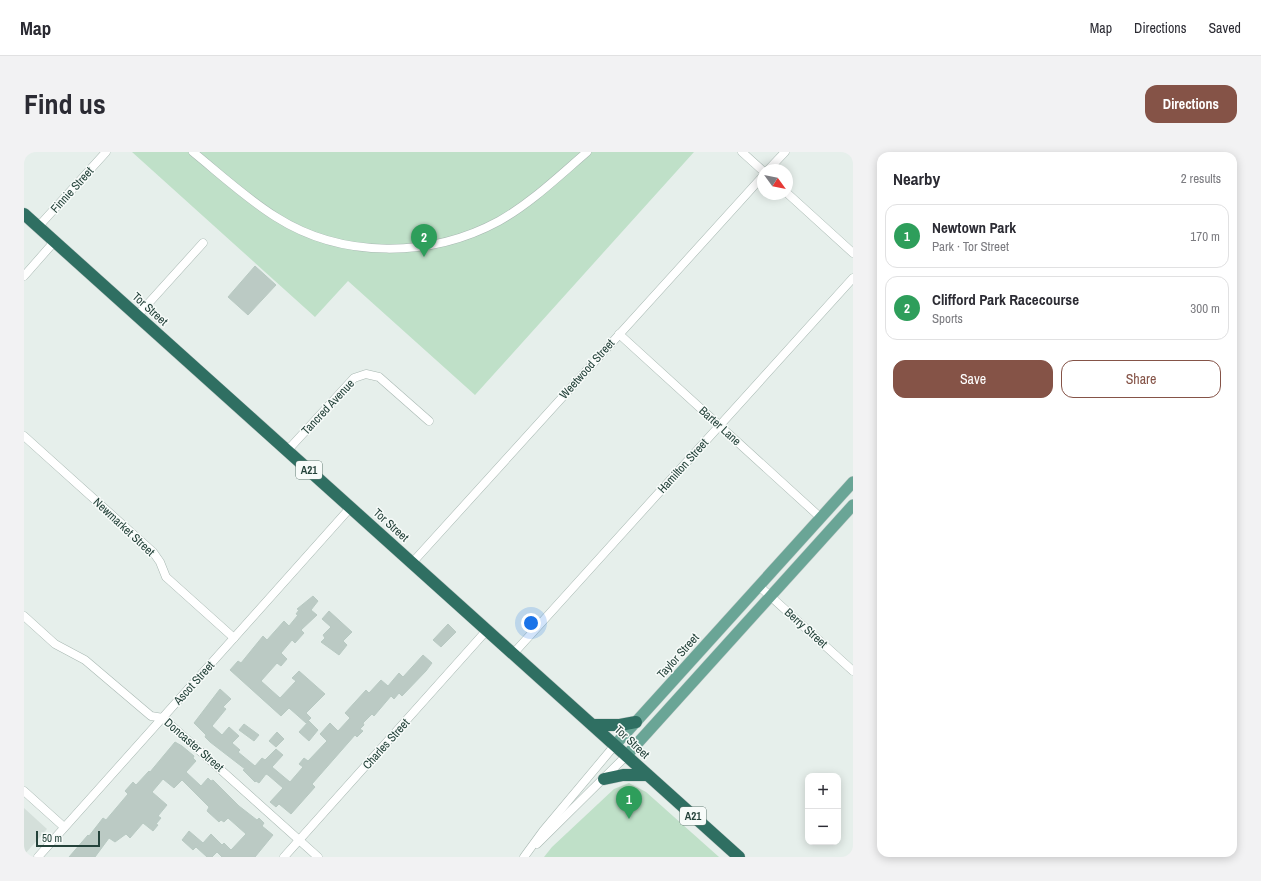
<!DOCTYPE html>
<html lang="en">
<head>
<meta charset="utf-8">
<style>
	:root { --surface:#fff; --page:#f2f2f3; --text:#2b2b33; --muted:#7c7c81; --line:#e1e1e2; --accent:#855347 }
	body { margin:0; font-family:"Archivo Narrow",sans-serif; background:var(--page); color:var(--text) }
	.controls { position:absolute; right:12px; bottom:12px; display:grid; overflow:hidden; border-radius:8px; box-shadow:0 2px 10px #0003 }
	.controls button { width:36px; height:36px; display:grid; place-items:center; padding:0; border:0; border-bottom:1px solid var(--line); background:var(--surface); color:var(--text); font:20px sans-serif }
	.compass { position:absolute; left:733px; top:12px; width:36px; height:36px; border-radius:50%; background:var(--surface); box-shadow:0 2px 10px #0003; rotate:123deg }
	.scale { position:absolute; left:12px; bottom:10px; width:64px; box-sizing:border-box; padding-left:4px; border:2px solid #24423a; border-top:0; font-size:11px; line-height:14px; white-space:nowrap; color:#24423a; -webkit-text-stroke:3px #f7fbf9; paint-order:stroke }
	.you { position:absolute; left:507px; top:471px; width:14px; height:14px; margin:-10px; border:3px solid #fff; border-radius:50%; background:#1a73e8; box-shadow:0 0 0 6px #1a73e833 }
	.badge { display:grid; place-items:center; width:26px; height:26px; border-radius:50%; background:var(--accent); color:#fff; font-size:13px; font-weight:700 }
	.pin { position:absolute; translate:-50% -33px; filter:drop-shadow(0 1px 2px #0008) }
	.pin::after { content:''; position:absolute; top:21px; width:14px; height:12px; background:inherit; clip-path:polygon(0 0,100% 0,50% 100%) }
	.list { margin:0; padding:0; list-style:none }
	h2 { display:flex; justify-content:space-between; align-items:center; height:52px; margin:0; padding:0 16px; font-size:17px }
	h2 small { font-size:13px; font-weight:400; color:var(--muted) }
	.list li { display:grid; grid-template-columns:26px 1fr auto; gap:12px; align-items:center; box-sizing:border-box; height:64px; margin:0 8px 8px; padding:0 8px; border:1px solid var(--line); border-radius:12px }
	.list b { display:block; font-size:15px; white-space:nowrap }
	.list p { margin:0; font-size:13px; white-space:nowrap; color:var(--muted) }
	.list em { font-size:13px; font-style:normal; color:var(--muted) }
	.actions { display:flex; gap:8px; padding:12px 16px }
	.actions a { flex:1; padding:9px 0; border:1px solid var(--accent); border-radius:12px; text-align:center; font-size:14px; color:var(--accent) }
	.actions .main { background:var(--accent); color:#fff }
	.map { position:relative; flex:none; width:829px; height:705px; overflow:hidden; border-radius:12px }
	header { display:flex; align-items:center; gap:24px; box-sizing:border-box; height:56px; padding:0 20px; background:var(--surface); border-bottom:1px solid var(--line) }
	header strong { font-size:19px }
	nav { display:flex; gap:22px; margin-inline-start:auto; font-size:14px }
	.intro { display:flex; align-items:center; justify-content:space-between; box-sizing:border-box; height:96px; padding:0 24px }
	h1 { margin:0; font-size:28px }
	.button { padding:10px 18px; border-radius:12px; background:var(--accent); color:#fff; font-size:14px; font-weight:700 }
	main { display:flex; gap:24px; padding:0 24px }
	aside { flex:1; background:var(--surface); border-radius:12px; box-shadow:0 2px 10px #0003 }
	.map>svg:first-child { display:block }
	.built { fill:#d4dfda }
	.green { fill:#bfe0c8 }
	.building { fill:#bbcac4; stroke:#b8c9c2 }
	.lines { fill:none; stroke-linecap:round; stroke-linejoin:round }
	.minor-casing { stroke:#a8b8b2; stroke-width:9 }
	.major-casing { stroke:#c2cac8; stroke-width:12 }
	.highway-casing { stroke:#c2cac8; stroke-width:13 }
	.minor { stroke:#fff; stroke-width:8 }
	.major { stroke:#6aa596; stroke-width:11 }
	.highway { stroke:#2f6f62; stroke-width:12 }
	.labels { text-anchor:middle; stroke-width:3; stroke-linejoin:round; paint-order:stroke }
	.shield { fill:#f7fbf9; stroke:#637a73; stroke-width:1 }
	.shield-label { font-size:11px; font-weight:bold; fill:#24423a }
	.street-label { font-size:12px; fill:#24423a; stroke:#f7fbf9 }
</style>
</head>
<body>
<header>
<strong>Map</strong>
<nav><a>Map</a><a>Directions</a><a>Saved</a></nav>
</header>
<div class="intro"><h1>Find us</h1><a class="button">Directions</a></div>
<main>
<div class="map">
<svg width="829" height="705" viewBox="0 0 829 705">
	<rect width="100%" height="100%" fill="#e6efeb"/>
	<path class="built" d="M 0,656 L 23,677 L 0,703 Z"/>
	<g class="green">
		<path d="M 108,0 L 670,0 L 451,243 L 324,129 L 291,165 Z"/>
		<path d="M 605,631 L 622,640 L 695,705 L 520,705 L 528,695 L 590,637 Z"/>
	</g>
	<g class="building">
		<path d="M 231,114 L 252,133 L 224,163 L 204,145 Z"/>
		<path d="M 289,444 L 294,449 L 287,458 L 293,463 L 277,478 L 280,481 L 271,491 L 268,488 L 257,501 L 263,507 L 257,514 L 253,511 L 237,529 L 256,546 L 272,529 L 268,526 L 275,519 L 301,542 L 282,561 L 287,566 L 282,571 L 265,556 L 257,564 L 206,518 L 214,509 L 217,511 L 239,484 L 243,488 L 260,469 L 265,474 L 274,463 L 272,462 L 275,458 L 273,457 Z"/>
		<path d="M 305,459 L 328,480 L 319,489 L 323,493 L 315,503 L 297,490 L 301,486 L 299,483 L 307,475 L 298,467 Z"/>
		<path d="M 424,472 L 432,480 L 417,495 L 409,488 Z"/>
		<path d="M 399,503 L 408,511 L 402,519 L 378,544 L 375,541 L 370,547 L 367,544 L 350,564 L 348,562 L 339,571 L 340,573 L 336,577 L 339,579 L 333,585 L 331,583 L 288,632 L 291,635 L 267,662 L 255,652 L 252,655 L 246,650 L 259,636 L 244,623 L 242,622 L 235,631 L 232,629 L 231,630 L 219,618 L 221,617 L 186,590 L 181,585 L 182,583 L 170,571 L 196,537 L 207,547 L 199,555 L 202,557 L 188,574 L 198,583 L 205,575 L 215,584 L 208,591 L 216,598 L 214,600 L 231,614 L 238,606 L 241,608 L 252,597 L 259,603 L 248,615 L 266,630 L 279,615 L 275,612 L 280,606 L 284,609 L 303,589 L 296,582 L 306,571 L 314,579 L 326,566 L 321,561 L 342,538 L 345,541 L 357,528 L 364,534 L 375,521 L 379,525 Z"/>
		<path d="M 285,569 L 294,578 L 285,589 L 275,580 Z"/>
		<path d="M 220,572 L 235,583 L 230,589 L 215,578 Z"/>
		<path d="M 253,580 L 260,587 L 252,595 L 245,589 Z"/>
		<path d="M 151,590 L 158,594 L 170,604 L 169,606 L 172,609 L 162,620 L 177,634 L 184,626 L 187,629 L 189,628 L 215,654 L 233,668 L 235,666 L 240,671 L 238,674 L 249,683 L 231,705 L 198,705 L 193,700 L 188,705 L 183,705 L 172,695 L 169,698 L 158,688 L 165,679 L 179,691 L 187,682 L 198,693 L 200,691 L 207,698 L 222,682 L 204,666 L 200,670 L 197,668 L 195,670 L 183,659 L 185,655 L 158,628 L 150,636 L 139,627 L 128,640 L 143,653 L 134,664 L 137,666 L 132,672 L 134,673 L 129,679 L 119,671 L 106,686 L 102,682 L 91,690 L 85,686 L 71,705 L 45,705 L 64,683 L 65,684 L 79,666 L 82,668 L 104,642 L 101,639 L 109,630 L 112,633 L 125,619 L 126,620 Z"/>
	</g>
	<g class="lines">
		<defs>
			<g id="minor">
				<path d="M 169,0 C 196,22 223,47 252,65 C 318,107 407,106 475,69 C 507,51 535,24 563,0"/>
				<path d="M 718,0 L 739,19"/>
				<path d="M 744,18 L 761,0"/>
				<path d="M 763,41 L 829,101"/>
				<path d="M 14,75 L 82,0"/>
				<path d="M 0,124 L 30,90"/>
				<path d="M 113,164 L 179,91"/>
				<path d="M 595,182 L 797,366"/>
				<path d="M 0,284 L 129,400 L 136,410 L 142,425 L 210,486"/>
				<path d="M 263,299 L 330,226 L 342,222 L 355,225 L 405,269"/>
				<path d="M 388,411 L 739,24"/>
				<path d="M 735,434 L 829,519"/>
				<path d="M 0,464 L 31,492 L 61,508 L 127,564 L 139,566 L 294,705"/>
				<path d="M 489,502 L 829,126"/>
				<path d="M 0,639 L 40,675"/>
				<path d="M 513,692 L 602,604"/>
				<path d="M 14,705 L 326,356"/>
				<path d="M 260,705 L 463,478"/>
				<path d="M 500,705 L 519,679 L 591,593"/>
			</g>
			<g id="major">
				<path d="M 591,593 L 829,330"/>
				<path d="M 602,604 L 829,353"/>
			</g>
			<g id="highway">
				<path d="M 0,62 L 715,705"/>
				<path d="M 569,573 L 596,573 L 612,570"/>
				<path d="M 580,627 L 599,623 L 623,623"/>
			</g>
		</defs>
		<use href="#minor" class="minor-casing"/>
		<use href="#major" class="major-casing"/>
		<use href="#highway" class="highway-casing"/>
		<use href="#minor" class="minor"/>
		<use href="#major" class="major"/>
		<use href="#highway" class="highway"/>
	</g>
	<g class="labels">
		<g class="shield">
			<rect x="272" y="309" width="26" height="18" rx="3"/>
			<rect x="656" y="655" width="26" height="18" rx="3"/>
		</g>
		<g class="shield-label">
			<text x="285" y="322">A21</text>
			<text x="669" y="668">A21</text>
		</g>
		<g class="street-label">
			<text transform="translate(48 38) rotate(-48)" y="4">Finnie Street</text>
			<text transform="translate(126 157) rotate(42)" y="4">Tor Street</text>
			<text transform="translate(563 217) rotate(-48)" y="4">Weetwood Street</text>
			<text transform="translate(304 255) rotate(-47)" y="4">Tancred Avenue</text>
			<text transform="translate(696 274) rotate(42)" y="4">Barter Lane</text>
			<text transform="translate(659 314) rotate(-48)" y="4">Hamilton Street</text>
			<text transform="translate(367 373) rotate(42)" y="4">Tor Street</text>
			<text transform="translate(100 375) rotate(43)" y="4">Newmarket Street</text>
			<text transform="translate(782 476) rotate(42)" y="4">Berry Street</text>
			<text transform="translate(654 504) rotate(-48)" y="4">Taylor Street</text>
			<text transform="translate(170 531) rotate(-48)" y="4">Ascot Street</text>
			<text transform="translate(608 590) rotate(43)" y="4">Tor Street</text>
			<text transform="translate(362 592) rotate(-48)" y="4">Charles Street</text>
			<text transform="translate(170 593) rotate(41)" y="4">Doncaster Street</text>
		</g>
	</g>
</svg>
<div class="controls">
<button>+</button>
<button>−</button>
</div>
<svg class="compass" viewBox="-18 -18 36 36"><path d="M0-13l5 13h-10z" fill="#e53935"/><path d="M0 13l5-13h-10z" fill="#7c7c81"/></svg>
<div class="scale">50 m</div>
<div class="you"></div>
<div class="pin badge" style="left:605px;top:667px;background:#2e9e5b">1</div>
<div class="pin badge" style="left:400px;top:105px;background:#2e9e5b">2</div>
</div>
<aside>
<h2>Nearby<small>2 results</small></h2>
<ul class="list">
<li><span class="badge" style="background:#2e9e5b">1</span><div><b>Newtown Park</b><p>Park · Tor Street</p></div><em>170 m</em></li>
<li><span class="badge" style="background:#2e9e5b">2</span><div><b>Clifford Park Racecourse</b><p>Sports</p></div><em>300 m</em></li>
</ul>
<div class="actions"><a class="main">Save</a><a>Share</a></div>
</aside>
</main>
</body>
</html>
